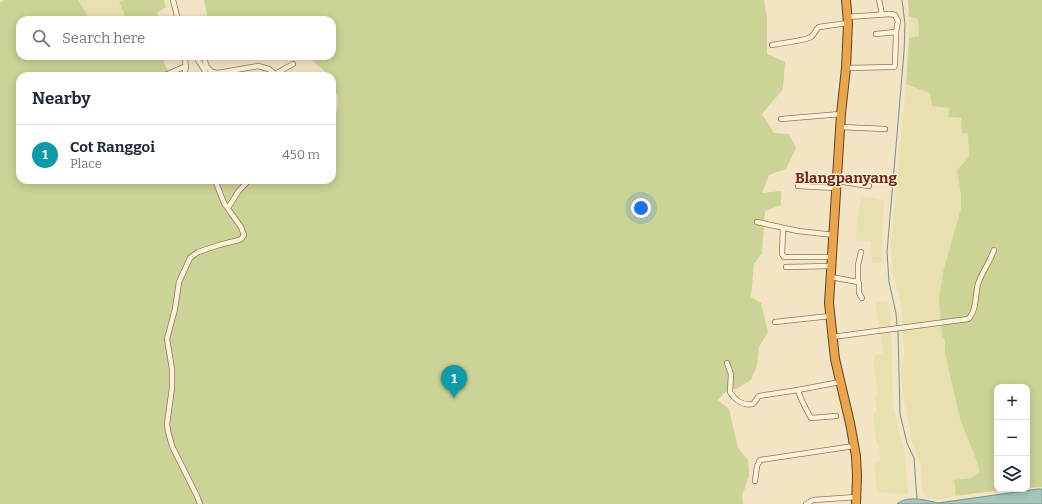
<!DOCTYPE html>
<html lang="en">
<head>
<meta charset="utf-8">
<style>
	:root { --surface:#fff; --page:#f6f6f7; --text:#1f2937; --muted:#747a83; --line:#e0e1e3; --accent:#7c3aed }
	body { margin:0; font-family:Bitter,serif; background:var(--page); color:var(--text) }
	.controls { position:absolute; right:12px; bottom:12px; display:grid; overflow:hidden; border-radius:8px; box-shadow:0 2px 10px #0003 }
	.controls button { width:36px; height:36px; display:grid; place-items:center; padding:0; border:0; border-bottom:1px solid var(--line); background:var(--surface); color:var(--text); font:20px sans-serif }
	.you { position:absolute; left:641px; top:208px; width:14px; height:14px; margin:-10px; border:3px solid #fff; border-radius:50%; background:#1a73e8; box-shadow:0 0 0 6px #1a73e833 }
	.badge { display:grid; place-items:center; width:26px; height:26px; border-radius:50%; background:var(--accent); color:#fff; font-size:13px; font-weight:700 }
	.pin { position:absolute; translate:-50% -33px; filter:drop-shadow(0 1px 2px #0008) }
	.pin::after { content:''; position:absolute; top:21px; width:14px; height:12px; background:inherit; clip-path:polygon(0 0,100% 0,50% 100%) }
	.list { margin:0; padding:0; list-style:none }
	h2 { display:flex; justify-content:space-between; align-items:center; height:52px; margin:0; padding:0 16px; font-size:17px }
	h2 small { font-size:13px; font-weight:400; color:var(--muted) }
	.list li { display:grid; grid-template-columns:26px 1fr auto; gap:12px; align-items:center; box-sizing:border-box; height:60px; padding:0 16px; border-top:1px solid var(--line) }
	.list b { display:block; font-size:15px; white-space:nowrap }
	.list p { margin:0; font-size:13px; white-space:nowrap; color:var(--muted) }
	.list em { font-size:13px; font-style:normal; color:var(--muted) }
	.icon { flex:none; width:22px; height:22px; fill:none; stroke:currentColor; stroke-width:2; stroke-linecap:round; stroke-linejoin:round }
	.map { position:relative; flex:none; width:1042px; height:504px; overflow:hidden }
	.search { position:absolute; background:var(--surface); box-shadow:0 2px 10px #0003; left:16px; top:16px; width:320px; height:44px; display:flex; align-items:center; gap:10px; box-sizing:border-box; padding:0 14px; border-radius:12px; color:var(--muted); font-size:15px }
	.panel { position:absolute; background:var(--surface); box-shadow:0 2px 10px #0003; left:16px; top:72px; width:320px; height:112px; border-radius:12px }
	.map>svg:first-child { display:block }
	.farmland { fill:#e9e0b0 }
	.green { fill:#ccd396 }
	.water { fill:#a6c6bc; stroke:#6c958b }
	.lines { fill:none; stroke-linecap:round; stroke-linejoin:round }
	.stream { stroke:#6c958b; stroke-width:1 }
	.street-casing { stroke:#907658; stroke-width:6 }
	.highway-casing { stroke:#5d432c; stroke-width:10 }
	.street { stroke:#fcf2d9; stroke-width:4.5 }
	.highway { stroke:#eaa54d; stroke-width:8 }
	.labels { text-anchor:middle; stroke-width:3; stroke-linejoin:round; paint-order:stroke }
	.quarter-label { font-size:15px; font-weight:bold; fill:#702a18; stroke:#f9efd5 }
</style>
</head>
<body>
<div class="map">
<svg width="1042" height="504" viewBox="0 0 1042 504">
	<rect width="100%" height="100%" fill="#f3e5c4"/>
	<g class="farmland">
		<path d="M 78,0 L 124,0 L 119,2 L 127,20 L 88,20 L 87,14 Z"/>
		<path d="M 909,18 L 918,18 L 919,36 L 909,38 Z"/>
		<path d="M 906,84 L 931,93 L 961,118 L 962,134 L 968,133 L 969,157 L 961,195 L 961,208 L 943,272 L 945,340 L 945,353 L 960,419 L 978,464 L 979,473 L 970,478 L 954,480 L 956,496 L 938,500 L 926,498 L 922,488 L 921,464 L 912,441 L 904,402 L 901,374 L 904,353 L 902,308 L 892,269 L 891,243 Z"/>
		<path d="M 865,197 L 884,201 L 882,240 L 882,263 L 872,263 L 871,242 L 856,240 L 857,220 L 861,200 Z"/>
		<path d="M 887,301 L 891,316 L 893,406 L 905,455 L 908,495 L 877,492 L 874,462 L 880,460 L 879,444 L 876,443 L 873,413 L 877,411 L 875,399 L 878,392 L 874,370 L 874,355 L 883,353 L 875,302 Z"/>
	</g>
	<g class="green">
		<path d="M 4,0 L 78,0 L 87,14 L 88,20 L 20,20 L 20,56 L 163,56 L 164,63 L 171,76 L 20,76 L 20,180 L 332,180 L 332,125 L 337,111 L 338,98 L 332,84 L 332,76 L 328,76 C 323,67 315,66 310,56 L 332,56 L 332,20 L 208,20 L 204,0 L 764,0 L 767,19 L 767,54 L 785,62 L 783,89 L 762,114 L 774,133 L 789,134 L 796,148 L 786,169 L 769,175 L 762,193 L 781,191 L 781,205 L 765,211 L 762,253 L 754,264 L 751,297 L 761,303 L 768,332 L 759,347 L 757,366 L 751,380 L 738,388 L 724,393 L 718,400 L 729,409 L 738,448 L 748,460 L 749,476 L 742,496 L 743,504 L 0,504 L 0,3 Z"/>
		<path d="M 124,0 L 164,0 L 166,7 L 157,13 L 159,20 L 127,20 L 119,2 Z"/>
		<path d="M 908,0 L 1042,0 L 1042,487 L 1027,488 L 1027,387 L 997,387 L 997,489 L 1016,489 L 977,493 L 956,496 L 954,480 L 970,478 L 979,473 L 978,464 L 960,419 L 945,353 L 945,340 L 942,336 L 941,326 L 939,300 L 943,272 L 961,208 L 961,195 L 957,170 L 969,157 L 968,133 L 962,134 L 961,118 L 948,117 L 950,108 L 932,106 L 930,93 L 906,84 L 909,38 L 919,36 L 918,19 L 909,17 Z"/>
	</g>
	<path class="water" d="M 1038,489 L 1042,489 L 1042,504 L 897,504 C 908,495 925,500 938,503 Z"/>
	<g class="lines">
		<g class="stream">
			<path d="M 897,326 L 896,313 L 889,282 L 887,252 L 904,52 L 905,24 L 902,0"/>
			<path d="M 898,331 L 900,414 L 907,443 L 914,458 L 917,499"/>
		</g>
		<defs>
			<g id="street">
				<path d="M 173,0 L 178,20"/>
				<path d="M 879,0 L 882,14"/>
				<path d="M 847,17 L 891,14 L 895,15 L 898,21 L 896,32 L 876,34"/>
				<path d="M 772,45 C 781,43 804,41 811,37 C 815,34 815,30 819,27 L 848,23"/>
				<path d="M 196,56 C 199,63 205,69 207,76"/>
				<path d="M 203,56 L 207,67 L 212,72 L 218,73 L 258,66 L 269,69 L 277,76"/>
				<path d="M 846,68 L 894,67 L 895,65 L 896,32"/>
				<path d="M 163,76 L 186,66"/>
				<path d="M 184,76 L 186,66 L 184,56"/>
				<path d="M 274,76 L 275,74 L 293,64"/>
				<path d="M 781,119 L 841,114"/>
				<path d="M 840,127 L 885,129"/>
				<path d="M 837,181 L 869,186"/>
				<path d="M 798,186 L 836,188"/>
				<path d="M 228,208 L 238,192 L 249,180"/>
				<path d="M 757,222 L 798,231 L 834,235"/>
				<path d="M 783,228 L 782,254 L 784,257 L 832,257"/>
				<path d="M 786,267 L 831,266"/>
				<path d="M 831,277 L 858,282 L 859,283 L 859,293 L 862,298"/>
				<path d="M 858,282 L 858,265 L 861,252"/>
				<path d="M 775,322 L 830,316"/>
				<path d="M 832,337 L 968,319 C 977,311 975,295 978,284 C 982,272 990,262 994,250"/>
				<path d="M 727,363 L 731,374 L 730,392 C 735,400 743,406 753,404 L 759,396 L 798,390 L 840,382"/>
				<path d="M 798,390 C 801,401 806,409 811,418 L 836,416"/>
				<path d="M 755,481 L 757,466 L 760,460 L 854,446"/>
				<path d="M 200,504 L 197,496 L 172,446 L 168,431 L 167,424 L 172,388 L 172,369 L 167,339 L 175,309 L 179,282 L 190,258 L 198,252 L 219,245 L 239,240 L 241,239 L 244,235 L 241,227 L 224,203 L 215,180"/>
				<path d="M 806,504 L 813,500 L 857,497"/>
			</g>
			<path id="highway" d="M 846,0 L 848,23 L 846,68 L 841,114 L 829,303 L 835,359 L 850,423 L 856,456 L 857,476 L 856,504"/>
		</defs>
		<use href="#street" class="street-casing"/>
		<use href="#highway" class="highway-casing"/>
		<use href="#street" class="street"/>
		<use href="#highway" class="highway"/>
	</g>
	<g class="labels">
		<g class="quarter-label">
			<text x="846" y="183">Blangpanyang</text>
		</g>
	</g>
</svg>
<div class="controls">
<button>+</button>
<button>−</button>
<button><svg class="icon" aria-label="layers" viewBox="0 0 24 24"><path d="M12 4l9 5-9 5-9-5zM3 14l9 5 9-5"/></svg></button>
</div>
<div class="you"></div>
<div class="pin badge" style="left:454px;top:398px;background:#0f9aa8">1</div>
<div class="search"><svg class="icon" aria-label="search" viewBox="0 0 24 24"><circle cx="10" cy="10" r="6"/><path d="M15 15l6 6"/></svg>Search here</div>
<section class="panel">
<h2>Nearby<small></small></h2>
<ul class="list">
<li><span class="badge" style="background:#0f9aa8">1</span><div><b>Cot Ranggoi</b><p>Place</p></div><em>450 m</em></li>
</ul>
</section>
</div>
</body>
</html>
